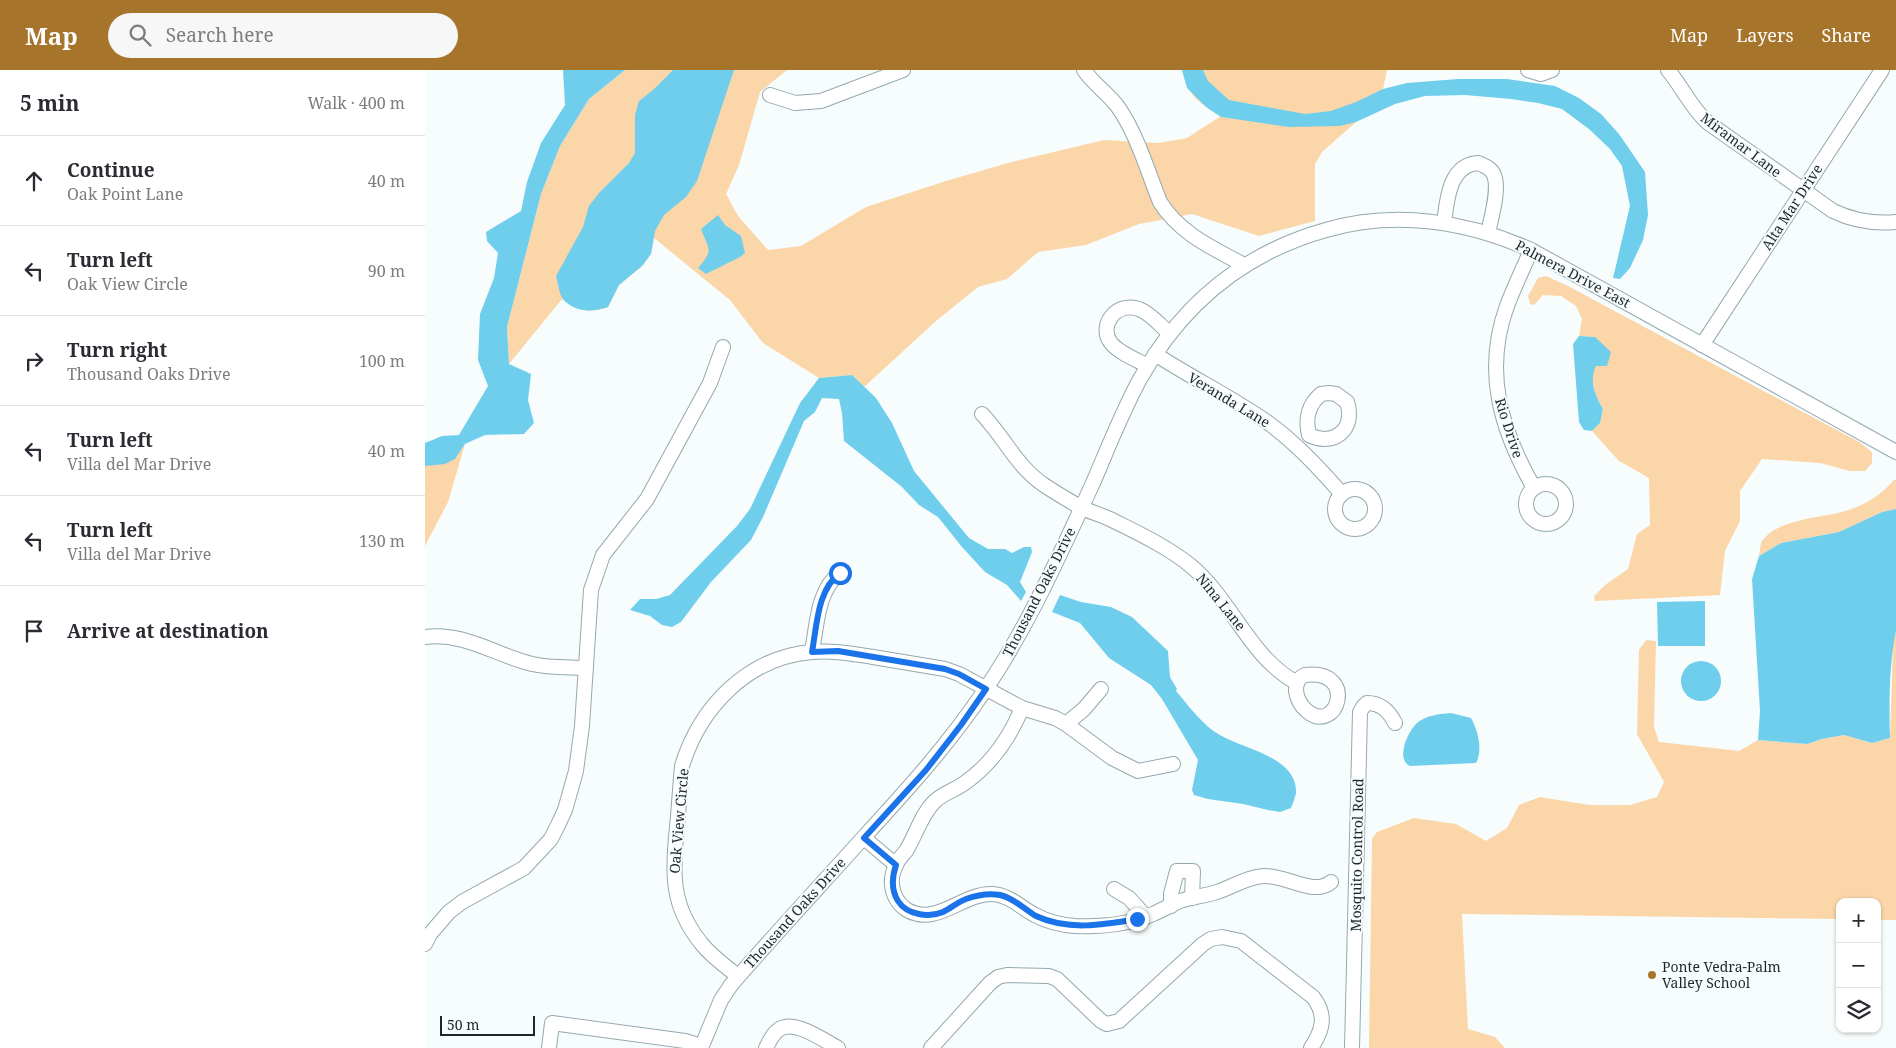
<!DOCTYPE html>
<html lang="en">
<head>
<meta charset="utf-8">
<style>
	:root { --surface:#fff; --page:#f7f7f7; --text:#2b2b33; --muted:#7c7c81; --line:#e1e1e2; --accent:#a7742c }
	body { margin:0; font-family:"Noto Serif",serif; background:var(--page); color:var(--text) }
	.controls { position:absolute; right:15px; bottom:15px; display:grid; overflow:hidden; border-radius:10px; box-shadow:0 1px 4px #0004 }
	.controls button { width:45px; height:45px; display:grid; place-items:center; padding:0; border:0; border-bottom:1px solid var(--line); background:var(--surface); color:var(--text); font:25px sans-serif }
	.scale { position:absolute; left:15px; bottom:12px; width:95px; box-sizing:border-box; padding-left:5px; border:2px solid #1f272a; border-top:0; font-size:14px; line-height:18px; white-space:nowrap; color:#1f272a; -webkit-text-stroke:4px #f7fcfd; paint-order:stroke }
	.stop { position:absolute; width:15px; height:15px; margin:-11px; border:4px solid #1a73e8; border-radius:50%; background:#fff }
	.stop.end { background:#1a73e8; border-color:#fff; box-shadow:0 1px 5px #0008 }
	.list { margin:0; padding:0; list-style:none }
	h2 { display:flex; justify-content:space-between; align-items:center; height:65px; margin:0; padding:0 20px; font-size:21px }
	h2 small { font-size:16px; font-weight:400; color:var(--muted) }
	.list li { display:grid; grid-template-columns:32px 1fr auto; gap:15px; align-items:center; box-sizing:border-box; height:90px; padding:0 20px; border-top:1px solid var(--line) }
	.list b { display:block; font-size:19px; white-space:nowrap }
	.list p { margin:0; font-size:16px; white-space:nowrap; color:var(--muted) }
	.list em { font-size:16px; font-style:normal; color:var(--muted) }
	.icon { flex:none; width:28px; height:28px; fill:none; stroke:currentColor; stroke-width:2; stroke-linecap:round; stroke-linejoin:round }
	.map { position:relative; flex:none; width:1471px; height:978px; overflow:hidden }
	header { display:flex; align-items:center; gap:30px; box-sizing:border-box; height:70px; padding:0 25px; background:var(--accent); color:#fff }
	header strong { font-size:24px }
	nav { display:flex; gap:28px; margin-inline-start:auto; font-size:18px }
	.search { width:350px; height:45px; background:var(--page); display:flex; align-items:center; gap:12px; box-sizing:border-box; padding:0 18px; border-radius:28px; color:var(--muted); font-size:19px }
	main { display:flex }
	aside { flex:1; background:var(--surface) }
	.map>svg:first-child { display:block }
	.green { fill:#fbd6a9 }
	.water { fill:#70ceed }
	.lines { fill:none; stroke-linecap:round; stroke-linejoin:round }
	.minor-casing { stroke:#94a8af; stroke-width:16 }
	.minor { stroke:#fff; stroke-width:14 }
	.route { stroke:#1a73e8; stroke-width:6 }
	.poi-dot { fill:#a7742c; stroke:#f7fcfd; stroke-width:2 }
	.labels { text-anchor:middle; stroke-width:4; stroke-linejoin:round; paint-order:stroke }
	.street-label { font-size:14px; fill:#1f272a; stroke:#f7fcfd }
	.poi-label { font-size:14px; fill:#1f272a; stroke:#f7fcfd; text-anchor:start }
</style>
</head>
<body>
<header>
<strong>Map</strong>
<div class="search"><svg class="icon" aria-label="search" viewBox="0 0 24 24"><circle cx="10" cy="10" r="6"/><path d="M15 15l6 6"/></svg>Search here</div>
<nav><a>Map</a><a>Layers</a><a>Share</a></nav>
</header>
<main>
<aside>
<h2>5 min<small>Walk · 400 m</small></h2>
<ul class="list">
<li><svg class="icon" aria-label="ahead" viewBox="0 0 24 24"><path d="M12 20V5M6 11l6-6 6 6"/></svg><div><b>Continue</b><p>Oak Point Lane</p></div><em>40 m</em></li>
<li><svg class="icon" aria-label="left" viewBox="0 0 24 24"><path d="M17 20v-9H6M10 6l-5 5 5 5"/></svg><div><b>Turn left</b><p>Oak View Circle</p></div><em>90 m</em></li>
<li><svg class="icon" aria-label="right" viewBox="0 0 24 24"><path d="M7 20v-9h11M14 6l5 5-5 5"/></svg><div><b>Turn right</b><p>Thousand Oaks Drive</p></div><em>100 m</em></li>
<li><svg class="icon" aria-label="left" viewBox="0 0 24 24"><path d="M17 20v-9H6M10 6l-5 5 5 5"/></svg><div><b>Turn left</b><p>Villa del Mar Drive</p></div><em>40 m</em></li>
<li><svg class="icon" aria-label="left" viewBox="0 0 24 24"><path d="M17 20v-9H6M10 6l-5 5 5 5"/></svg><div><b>Turn left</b><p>Villa del Mar Drive</p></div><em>130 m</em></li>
<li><svg class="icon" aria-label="arrive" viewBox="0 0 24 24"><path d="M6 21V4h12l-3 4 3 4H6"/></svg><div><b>Arrive at destination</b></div></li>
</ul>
</aside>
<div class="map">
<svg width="1471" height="978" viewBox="0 0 1471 978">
	<rect width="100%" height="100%" fill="#f7fcfd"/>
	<g class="green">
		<path d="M 200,0 L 362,0 L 335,22 L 314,95 L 301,124 L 313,146 L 343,180 L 376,176 L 441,137 L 521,111 L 583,93 L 679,70 L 734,73 L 762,68 L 796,46 C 773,32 764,27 757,0 L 962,0 L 958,19 L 931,52 L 897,82 L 890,94 L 890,151 L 834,166 L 767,144 L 714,154 L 661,175 L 613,182 L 582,209 L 553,217 L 511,251 L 439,317 L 427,305 L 394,308 L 338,273 L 305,230 L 229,168 L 226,184 L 217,196 L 194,215 L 183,237 C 163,244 154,241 137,229 L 84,294 L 82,257 L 116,124 L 135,76 L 164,29 Z"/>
		<path d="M 1121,206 L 1143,216 L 1434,372 L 1447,382 L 1447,393 L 1440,401 L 1425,401 L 1395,393 L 1337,389 L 1315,421 L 1315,451 L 1300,481 L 1295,525 L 1170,531 L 1169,526 L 1180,515 L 1203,499 L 1212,464 L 1225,455 L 1224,408 L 1194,391 L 1167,361 L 1175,353 L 1178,339 L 1171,326 L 1166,305 L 1171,296 L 1170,267 L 1154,266 L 1157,249 L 1151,236 L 1136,226 L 1118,225 L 1109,235 L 1105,234 L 1103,226 L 1113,208 Z"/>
		<path d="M 40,374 L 23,432 L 0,476 L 0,396 C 24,390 25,397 40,374 Z"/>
		<path d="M 1469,410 L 1471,410 L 1471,439 L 1457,442 L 1414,462 L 1356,473 L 1334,486 C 1335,481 1335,474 1337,471 C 1353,448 1400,448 1424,440 C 1442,434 1457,424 1469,410 Z"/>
		<path d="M 1471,561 L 1471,850 L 1452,850 L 1452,832 L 1415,832 L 1415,849 L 1037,844 L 1043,959 L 1070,967 L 1080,978 L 944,978 L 947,768 L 952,762 L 989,748 L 1031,754 L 1061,771 L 1082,758 L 1094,735 L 1115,727 L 1164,735 L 1205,735 L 1232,727 L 1239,712 L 1212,664 L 1214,580 L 1221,570 L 1231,571 L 1229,657 L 1234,672 L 1314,681 L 1333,670 L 1382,674 L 1397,669 L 1419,665 L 1447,673 L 1465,668 L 1468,575 Z"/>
	</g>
	<g class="water">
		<path d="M 138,0 L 200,0 L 164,29 L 135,76 L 116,124 L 82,257 L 84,294 L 106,304 L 103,330 L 109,353 L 99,364 L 60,365 L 40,374 L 30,389 L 20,394 L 0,396 L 0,373 L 17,366 L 34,365 L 63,316 L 53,290 L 55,244 L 69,208 L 73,183 L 62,171 L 61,162 L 96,141 L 102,112 L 116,73 L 140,35 Z"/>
		<path d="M 248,0 L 309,0 L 272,111 L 261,127 L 239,145 L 230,161 L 226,184 L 217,196 L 194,215 L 183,237 C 167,242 150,243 138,229 C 134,224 133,213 131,206 L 158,157 L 164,136 L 174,123 L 204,93 L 210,83 L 210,45 L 214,31 L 228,20 Z"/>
		<path d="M 757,0 L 778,0 L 783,11 L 804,30 L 880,44 L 906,41 L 931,32 L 958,19 L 982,13 L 1033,9 L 1082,9 L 1130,16 L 1154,28 L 1176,44 L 1194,64 L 1220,102 L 1223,145 L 1218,170 L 1205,198 L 1195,209 L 1188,208 L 1205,136 L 1197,96 L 1185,79 L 1164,59 L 1137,39 L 1113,33 L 1086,29 L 1040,25 L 1000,26 L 970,34 L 931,52 L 915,56 L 864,57 L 796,47 L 781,37 L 762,18 Z"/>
		<path d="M 293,145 L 300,155 L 316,166 L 320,183 L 315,187 L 281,204 L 273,198 C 289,180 284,180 276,159 Z"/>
		<path d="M 1154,266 L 1170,267 L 1186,282 L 1182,296 L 1171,296 C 1164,311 1170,325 1178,339 L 1175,353 L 1167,361 L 1159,360 L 1154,352 L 1148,274 Z"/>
		<path d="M 427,305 L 451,328 L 467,353 L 489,401 L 544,468 L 563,479 L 580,479 L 587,483 L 599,477 L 606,477 L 607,482 L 595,512 L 601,522 L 596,531 L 582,515 L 560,502 L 537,477 L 513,447 L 494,435 L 477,417 L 419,371 L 417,343 L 414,329 L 397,328 L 390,342 L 379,351 L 338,447 L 326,470 L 286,512 L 256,552 L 247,557 L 237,555 L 225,546 L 205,540 L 215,529 L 231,529 L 245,525 L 312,456 L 325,439 L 375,333 L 394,308 Z"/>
		<path d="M 1471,439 L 1471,561 C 1464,595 1464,633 1465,668 L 1447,673 L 1419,665 L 1397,669 L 1382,674 L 1333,670 L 1335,641 L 1327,509 L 1334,486 L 1356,473 L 1414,462 L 1457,442 Z"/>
		<path d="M 635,525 L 656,532 L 686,537 L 707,547 L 743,581 L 745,607 L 752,619 L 751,621 C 764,636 778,656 795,665 C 818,679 873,687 871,723 C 870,728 868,733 866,738 L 855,742 L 843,740 L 818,734 L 783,729 L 769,725 L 767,720 L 773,690 L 737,629 L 726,615 L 684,588 L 655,553 L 627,542 Z"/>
		<path d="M 1280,531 L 1280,576 L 1233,576 L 1232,532 Z"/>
		<circle cx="1276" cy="611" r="20"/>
		<path d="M 1026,643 L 1046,648 C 1053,660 1058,681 1051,693 L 985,696 C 970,689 983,661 992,653 C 1002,645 1014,644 1026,643 Z"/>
	</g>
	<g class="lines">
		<defs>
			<g id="minor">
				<path d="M 659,0 C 668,14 683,23 693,37 C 712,64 723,102 735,132 C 755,164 788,178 819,195"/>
				<path d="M 1103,0 L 1116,4 L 1127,0"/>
				<path d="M 1243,0 C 1257,17 1266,37 1282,52 L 1408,141 C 1429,151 1449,154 1471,152"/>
				<path d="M 345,25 L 370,33 L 396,31 L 478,0"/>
				<path d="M 1019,153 C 1022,130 1024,95 1053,93 C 1060,96 1066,98 1069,105 C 1075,119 1066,148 1063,163"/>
				<path d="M 1106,180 C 1098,199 1089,217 1082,236 C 1058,302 1076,360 1109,418"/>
				<path d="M 1277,275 L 1457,0"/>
				<path d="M 730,284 C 767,308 806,327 842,352 C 870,372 894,398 917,424"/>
				<path d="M 723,296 C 712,290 694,283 686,273 C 673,257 690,231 714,239 C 725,243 735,255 744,263"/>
				<path d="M 904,323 L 911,324 L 922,332 C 931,360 908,377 884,365 C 880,348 883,335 896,324 Z"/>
				<path d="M 557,344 C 579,367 592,397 619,415 C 631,423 643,430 655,437 C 665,442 677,445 687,450 C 713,463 743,477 766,496 C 807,530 824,587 872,613"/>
				<circle cx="1121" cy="434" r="20"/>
				<circle cx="930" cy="439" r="20"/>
				<path d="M 0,567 C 40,562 70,585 107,594 C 124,598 144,597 161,598"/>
				<path d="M 387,581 C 392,556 392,520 415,503"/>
				<path d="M 880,605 C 934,599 912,666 882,641 C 876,636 872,628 871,621 C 871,613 873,608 880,605 Z"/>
				<path d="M 597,638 C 585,667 566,694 541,712 C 531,720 518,723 509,732 C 496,745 491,765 481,781 C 478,785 474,788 472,793 C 469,799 466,808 467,815 C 468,825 473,834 482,840 C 512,857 537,823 567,824 C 585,825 596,838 610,845 C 623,852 636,855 650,856 C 675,857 705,854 728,844 C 737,840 746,835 755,831 C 767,827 780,826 792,822 C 807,817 822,807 838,806 C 859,804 889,827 906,812"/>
				<path d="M 641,654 L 659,639 L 676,619"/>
				<path d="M 439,768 L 471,795"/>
				<path d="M 689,819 L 704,828 L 721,847"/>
				<path d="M 746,836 L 746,824 L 752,801 L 768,801 L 767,828"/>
				<path d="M 0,874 L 5,864 L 24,842 L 37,832 L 99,798 L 126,769 L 133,755 L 140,740 L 151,701 L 157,656 L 166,520 L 178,485 L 222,429 L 285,313 L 298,277"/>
				<path d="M 313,906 C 300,896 286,886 276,873 C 246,836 247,803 252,757 C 254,737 255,717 257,696 C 275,637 323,587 387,582 C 408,580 428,584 448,587 C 472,591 496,595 520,599 L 534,604 L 597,638 L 630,648 L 641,654 L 687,688 L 713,701 L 748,694"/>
				<path d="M 124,978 L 127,953 L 260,971 L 276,976"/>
				<path d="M 276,978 L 296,930 L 306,915 C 349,865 394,817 438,768 C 482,720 524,674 560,620 C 604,555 635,484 668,413 C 683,378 697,342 715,309 C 757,234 819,183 901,160 C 970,140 1042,151 1106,180 L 1471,382"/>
				<path d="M 341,978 C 344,972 347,965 352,961 C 367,947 398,970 413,978"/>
				<path d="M 506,978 L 565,913 L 573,907 L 582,905 L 624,906 L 632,909 L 676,951 L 682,954 L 694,951 L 778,874 L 786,869 L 797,867 L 816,871 L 888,927 C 902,945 898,960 886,978"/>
				<path d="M 927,978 L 935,642 L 938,637 L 942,633 C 956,633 964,641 970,653"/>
			</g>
		</defs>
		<use href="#minor" class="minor-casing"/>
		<use href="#minor" class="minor"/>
	</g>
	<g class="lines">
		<path class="route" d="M 415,503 C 392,520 392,556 387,582 L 413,581 L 520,599 L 534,604 L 561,619 L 536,655 L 501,700 L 439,768 L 471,795 C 467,807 466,820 473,831 C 482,845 504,848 518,842 C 526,838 533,832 541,829 C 552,825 564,823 575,825 C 589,828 599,839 611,846 C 643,861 678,855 712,849"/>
	</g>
	<circle class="poi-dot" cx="1227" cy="905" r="5"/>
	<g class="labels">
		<g class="street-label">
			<text transform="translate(1316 75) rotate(37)" y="5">Miramar Lane</text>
			<text transform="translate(1367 137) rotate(-57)" y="5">Alta Mar Drive</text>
			<text transform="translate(1148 204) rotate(28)" y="5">Palmera Drive East</text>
			<text transform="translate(804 330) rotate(31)" y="5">Veranda Lane</text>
			<text transform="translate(1084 358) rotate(72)" y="5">Rio Drive</text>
			<text transform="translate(614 522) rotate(-63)" y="5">Thousand Oaks Drive</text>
			<text transform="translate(796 532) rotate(51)" y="5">Nina Lane</text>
			<text transform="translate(254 751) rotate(-85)" y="5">Oak View Circle</text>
			<text transform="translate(932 785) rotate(-89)" y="5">Mosquito Control Road</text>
			<text transform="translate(370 843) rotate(-48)" y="5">Thousand Oaks Drive</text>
		</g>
		<g class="poi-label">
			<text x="1237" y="902">Ponte Vedra-Palm<tspan x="1237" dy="16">Valley School</tspan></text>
		</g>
	</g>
</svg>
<div class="controls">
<button>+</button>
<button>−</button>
<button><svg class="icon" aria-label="layers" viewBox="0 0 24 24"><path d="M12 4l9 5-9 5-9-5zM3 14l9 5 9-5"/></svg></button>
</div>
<div class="scale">50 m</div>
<div class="stop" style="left:415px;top:503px"></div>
<div class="stop end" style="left:712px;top:849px"></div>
</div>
</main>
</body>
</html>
